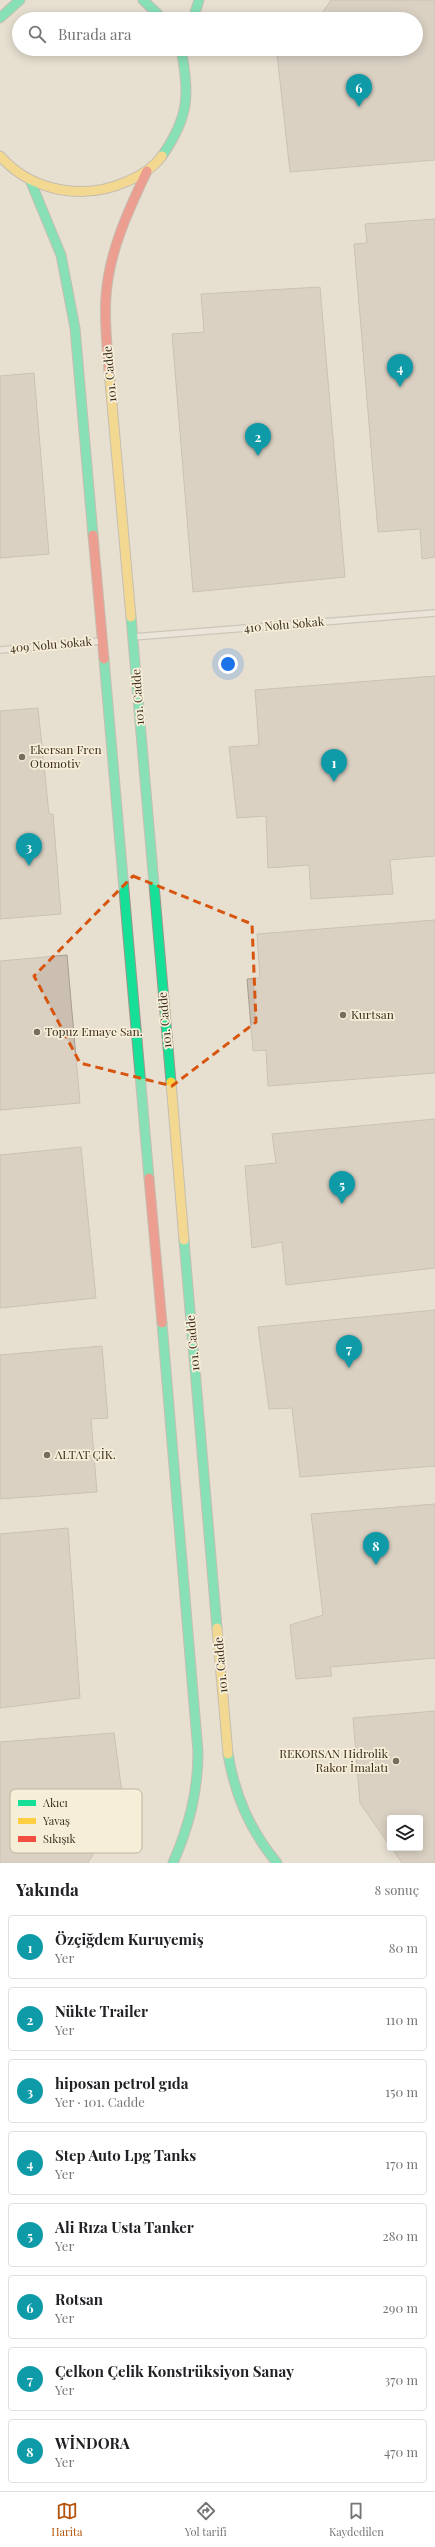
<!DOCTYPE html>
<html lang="tr">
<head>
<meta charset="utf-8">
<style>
	:root { --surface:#fff; --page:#f6f6f6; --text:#202124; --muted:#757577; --line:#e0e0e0; --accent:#b45309 }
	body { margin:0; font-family:"Playfair Display",serif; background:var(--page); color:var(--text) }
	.controls { position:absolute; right:12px; bottom:12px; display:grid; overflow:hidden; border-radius:4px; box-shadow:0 2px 10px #0003 }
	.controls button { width:36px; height:36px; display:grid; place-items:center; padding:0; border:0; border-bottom:1px solid var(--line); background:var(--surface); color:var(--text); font:20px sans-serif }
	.you { position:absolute; left:228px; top:664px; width:14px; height:14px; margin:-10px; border:3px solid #fff; border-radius:50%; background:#1a73e8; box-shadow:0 0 0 6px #1a73e833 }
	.badge { display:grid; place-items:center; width:26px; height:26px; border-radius:50%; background:var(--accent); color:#fff; font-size:13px; font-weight:700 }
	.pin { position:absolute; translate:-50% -33px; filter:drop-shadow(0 1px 2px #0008) }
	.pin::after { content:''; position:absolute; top:21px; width:14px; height:12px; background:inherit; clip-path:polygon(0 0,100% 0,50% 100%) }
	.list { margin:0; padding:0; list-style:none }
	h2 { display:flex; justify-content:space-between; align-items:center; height:52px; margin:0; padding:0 16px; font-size:17px }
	h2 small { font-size:13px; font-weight:400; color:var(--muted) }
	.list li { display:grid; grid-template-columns:26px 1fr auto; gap:12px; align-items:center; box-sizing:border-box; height:64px; margin:0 8px 8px; padding:0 8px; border:1px solid var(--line); border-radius:4px }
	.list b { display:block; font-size:15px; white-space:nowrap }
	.list p { margin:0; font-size:13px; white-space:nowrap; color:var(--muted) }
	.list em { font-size:13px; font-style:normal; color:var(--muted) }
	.icon { flex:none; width:22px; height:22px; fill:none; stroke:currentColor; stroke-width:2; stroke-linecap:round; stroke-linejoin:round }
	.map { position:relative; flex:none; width:435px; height:1863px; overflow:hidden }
	.search { position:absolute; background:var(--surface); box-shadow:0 2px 10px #0003; left:12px; right:12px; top:12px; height:44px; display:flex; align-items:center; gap:10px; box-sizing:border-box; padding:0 14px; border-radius:22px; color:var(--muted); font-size:15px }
	.sheet { height:628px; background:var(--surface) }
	nav { display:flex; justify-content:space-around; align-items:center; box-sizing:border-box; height:56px; border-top:1px solid var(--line); background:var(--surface); font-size:11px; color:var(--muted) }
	nav a { display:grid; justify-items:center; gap:2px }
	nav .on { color:var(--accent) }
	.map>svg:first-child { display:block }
	.building { fill:#cbbfb2; stroke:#a89c90 }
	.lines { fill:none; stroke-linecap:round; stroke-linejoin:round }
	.lane-casing { stroke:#ada599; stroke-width:8 }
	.fast-casing { stroke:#9c958a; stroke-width:11 }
	.slow-casing { stroke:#9c958a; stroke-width:11 }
	.jam-casing { stroke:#9c958a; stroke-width:11 }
	.lane { stroke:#efebe3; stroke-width:5.5 }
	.fast { stroke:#16e098; stroke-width:9 }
	.slow { stroke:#ffcf43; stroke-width:9 }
	.jam { stroke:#f24e42; stroke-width:9 }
	.marked { fill:none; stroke:#d7550e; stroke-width:3; stroke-dasharray:8 5; stroke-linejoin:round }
	.poi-dot { fill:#786c5e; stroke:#f7eed8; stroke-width:1.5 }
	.labels { text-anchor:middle; stroke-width:3.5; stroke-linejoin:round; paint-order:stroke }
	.street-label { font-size:12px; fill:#3d2e20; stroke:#f7eed8 }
	.poi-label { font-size:12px; fill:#3d2e20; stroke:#f7eed8; text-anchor:start }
	.key { fill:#f7eed8; stroke:#bfb4a1; stroke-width:1 }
	.key-label { font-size:11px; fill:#3d2e20 }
</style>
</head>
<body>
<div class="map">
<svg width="435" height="1863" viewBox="0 0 435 1863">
	<rect width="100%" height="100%" fill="#e7e0d1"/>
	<g class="building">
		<path d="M 331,0 L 435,0 L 435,160 L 290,172 L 277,54 L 291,53 L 294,49 L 416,49 L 416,19 L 318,19 Z"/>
		<path d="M 435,219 L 435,557 L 422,559 L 420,529 L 378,532 L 354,244 L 367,243 L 365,224 Z"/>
		<path d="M 320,287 L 345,577 L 193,592 L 172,334 L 204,332 L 201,294 Z"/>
		<path d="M 34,373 L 49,554 L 0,558 L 0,376 Z"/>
		<path d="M 435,676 L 435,856 L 390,860 L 393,894 L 311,899 L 309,865 L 268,868 L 266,816 L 237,818 L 229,747 L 259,745 L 255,690 Z"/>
		<path d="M 38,708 L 49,814 L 53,814 L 61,914 L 0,919 L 0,711 Z"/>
		<path d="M 435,920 L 435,1073 L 268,1086 L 266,1050 L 253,1051 L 247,979 L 260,978 L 257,934 Z"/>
		<path d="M 67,955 L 80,1103 L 0,1110 L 0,961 Z"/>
		<path d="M 435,1119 L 435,1268 L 286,1285 L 282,1242 L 252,1248 L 245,1166 L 276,1163 L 272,1134 Z"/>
		<path d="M 81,1147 L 96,1298 L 0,1308 L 0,1155 Z"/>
		<path d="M 435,1310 L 435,1466 L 300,1477 L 292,1408 L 269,1409 L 258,1327 Z"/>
		<path d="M 102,1346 L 108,1418 L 91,1419 L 97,1492 L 0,1499 L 0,1355 Z"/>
		<path d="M 435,1504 L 435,1658 L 330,1667 L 332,1676 L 296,1679 L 290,1625 L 323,1615 L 311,1514 Z"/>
		<path d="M 68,1528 L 80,1698 L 0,1708 L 0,1534 Z"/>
		<path d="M 435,1711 L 435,1863 L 402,1863 L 392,1848 L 420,1848 L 420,1818 L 390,1818 L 390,1846 L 360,1803 L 353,1718 Z"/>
		<path d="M 114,1733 L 123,1800 L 88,1863 L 0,1863 L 0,1742 Z"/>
	</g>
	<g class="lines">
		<defs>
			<g id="lane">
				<path d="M 133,637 L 435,613"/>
				<path d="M 0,650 L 101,641"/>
			</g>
			<g id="fast">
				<path d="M 143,0 L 163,19"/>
				<path d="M 0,18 L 20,0"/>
				<path d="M 193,19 L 199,0"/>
				<path d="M 162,156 C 189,117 190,95 181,49"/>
				<path d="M 30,180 L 61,255 L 75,328 L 93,535"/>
				<path d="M 131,617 L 171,1082"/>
				<path d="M 104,659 L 149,1178"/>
				<path d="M 184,1240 L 217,1628"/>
				<path d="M 162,1323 L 198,1752 C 198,1792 189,1826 173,1863"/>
				<path d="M 228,1754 C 235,1796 250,1830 277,1863"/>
			</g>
			<g id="slow">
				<path d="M 0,156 C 32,192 84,201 128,181 C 140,176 154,167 162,156"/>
				<path d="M 109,370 L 131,617"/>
				<path d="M 171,1082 L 184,1240"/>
				<path d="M 217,1628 L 228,1754"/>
			</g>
			<g id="jam">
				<path d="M 109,370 C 107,346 104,321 106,296 C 109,252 128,211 147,171"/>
				<path d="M 93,535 L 104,659"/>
				<path d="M 149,1178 L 162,1323"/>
			</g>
		</defs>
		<use href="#lane" class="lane-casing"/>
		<use href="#fast" class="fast-casing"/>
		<use href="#slow" class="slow-casing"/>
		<use href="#jam" class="jam-casing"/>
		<use href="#lane" class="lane"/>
		<use href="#fast" class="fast"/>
		<use href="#slow" class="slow"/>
		<use href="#jam" class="jam"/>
	</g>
	<path d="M0 0H435V1863H0ZM 133,876 L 252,924 L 256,1022 L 172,1086 L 80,1063 L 34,976 Z" fill="#e7e0d1" fill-opacity=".55" fill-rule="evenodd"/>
	<path class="marked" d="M 133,876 L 252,924 L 256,1022 L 172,1086 L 80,1063 L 34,976 Z"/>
	<g class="poi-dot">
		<circle cx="22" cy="757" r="4"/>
		<circle cx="343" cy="1015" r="4"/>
		<circle cx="37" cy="1032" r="4"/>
		<circle cx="47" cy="1455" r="4"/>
		<circle cx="396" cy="1761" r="4"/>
	</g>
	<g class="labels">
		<g class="street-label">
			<text transform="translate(110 374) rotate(-95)" y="4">101. Cadde</text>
			<text transform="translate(284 625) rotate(-5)" y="4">410 Nolu Sokak</text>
			<text transform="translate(51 645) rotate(-5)" y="4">409 Nolu Sokak</text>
			<text transform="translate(138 697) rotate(-94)" y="4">101. Cadde</text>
			<text transform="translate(165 1020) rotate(-95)" y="4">101. Cadde</text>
			<text transform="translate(193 1343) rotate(-95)" y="4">101. Cadde</text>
			<text transform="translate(221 1665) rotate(-95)" y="4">101. Cadde</text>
		</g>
		<g class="poi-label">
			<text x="30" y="754">Ekersan Fren<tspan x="30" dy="14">Otomotiv</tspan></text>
			<text x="351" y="1019">Kurtsan</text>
			<text x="45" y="1036">Topuz Emaye San.</text>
			<text x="55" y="1459">ALTAT ÇİK.</text>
			<text x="388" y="1758" text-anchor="end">REKORSAN Hidrolik<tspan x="388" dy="14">Rakor İmalatı</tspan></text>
		</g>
	</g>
	<rect x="10" y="1789" width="132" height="64" rx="6" class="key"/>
	<rect x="18" y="1800" width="18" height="6" fill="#16e098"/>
	<rect x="18" y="1818" width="18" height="6" fill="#ffcf43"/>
	<rect x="18" y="1836" width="18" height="6" fill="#f24e42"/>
	<g class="key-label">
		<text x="43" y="1807">Akıcı</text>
		<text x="43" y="1825">Yavaş</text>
		<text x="43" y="1843">Sıkışık</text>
	</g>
</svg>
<div class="controls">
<button><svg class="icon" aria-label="layers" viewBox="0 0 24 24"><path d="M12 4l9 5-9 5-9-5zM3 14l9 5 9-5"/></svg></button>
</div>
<div class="you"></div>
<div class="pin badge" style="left:334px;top:782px;background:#0f9aa8">1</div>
<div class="pin badge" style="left:258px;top:456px;background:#0f9aa8">2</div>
<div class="pin badge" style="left:29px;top:866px;background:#0f9aa8">3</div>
<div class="pin badge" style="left:400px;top:387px;background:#0f9aa8">4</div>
<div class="pin badge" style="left:342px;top:1204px;background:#0f9aa8">5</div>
<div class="pin badge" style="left:359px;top:107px;background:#0f9aa8">6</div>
<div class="pin badge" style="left:349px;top:1368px;background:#0f9aa8">7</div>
<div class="pin badge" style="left:376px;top:1565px;background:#0f9aa8">8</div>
<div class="search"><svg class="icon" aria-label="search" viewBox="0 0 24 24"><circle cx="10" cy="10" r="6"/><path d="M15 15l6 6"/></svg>Burada ara</div>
</div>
<section class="sheet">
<h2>Yakında<small>8 sonuç</small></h2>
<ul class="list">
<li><span class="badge" style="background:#0f9aa8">1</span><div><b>Özçiğdem Kuruyemiş</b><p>Yer</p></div><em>80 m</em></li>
<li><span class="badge" style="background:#0f9aa8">2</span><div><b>Nükte Trailer</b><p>Yer</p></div><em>110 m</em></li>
<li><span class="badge" style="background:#0f9aa8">3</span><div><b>hiposan petrol gıda</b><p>Yer · 101. Cadde</p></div><em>150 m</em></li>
<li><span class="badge" style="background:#0f9aa8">4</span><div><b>Step Auto Lpg Tanks</b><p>Yer</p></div><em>170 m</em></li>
<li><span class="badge" style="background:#0f9aa8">5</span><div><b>Ali Rıza Usta Tanker</b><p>Yer</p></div><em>280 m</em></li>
<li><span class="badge" style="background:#0f9aa8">6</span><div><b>Rotsan</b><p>Yer</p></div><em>290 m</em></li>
<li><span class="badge" style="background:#0f9aa8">7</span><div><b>Çelkon Çelik Konstrüksiyon Sanay</b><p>Yer</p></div><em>370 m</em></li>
<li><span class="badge" style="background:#0f9aa8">8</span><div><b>WİNDORA</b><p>Yer</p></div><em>470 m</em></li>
</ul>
</section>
<nav>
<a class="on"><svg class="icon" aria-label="map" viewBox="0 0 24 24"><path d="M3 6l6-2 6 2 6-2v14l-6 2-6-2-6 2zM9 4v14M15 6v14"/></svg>Harita</a>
<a><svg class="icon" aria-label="directions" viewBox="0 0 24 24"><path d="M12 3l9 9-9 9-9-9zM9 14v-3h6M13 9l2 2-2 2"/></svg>Yol tarifi</a>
<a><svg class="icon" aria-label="saved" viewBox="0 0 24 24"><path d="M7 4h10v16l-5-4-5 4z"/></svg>Kaydedilen</a>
</nav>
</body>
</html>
